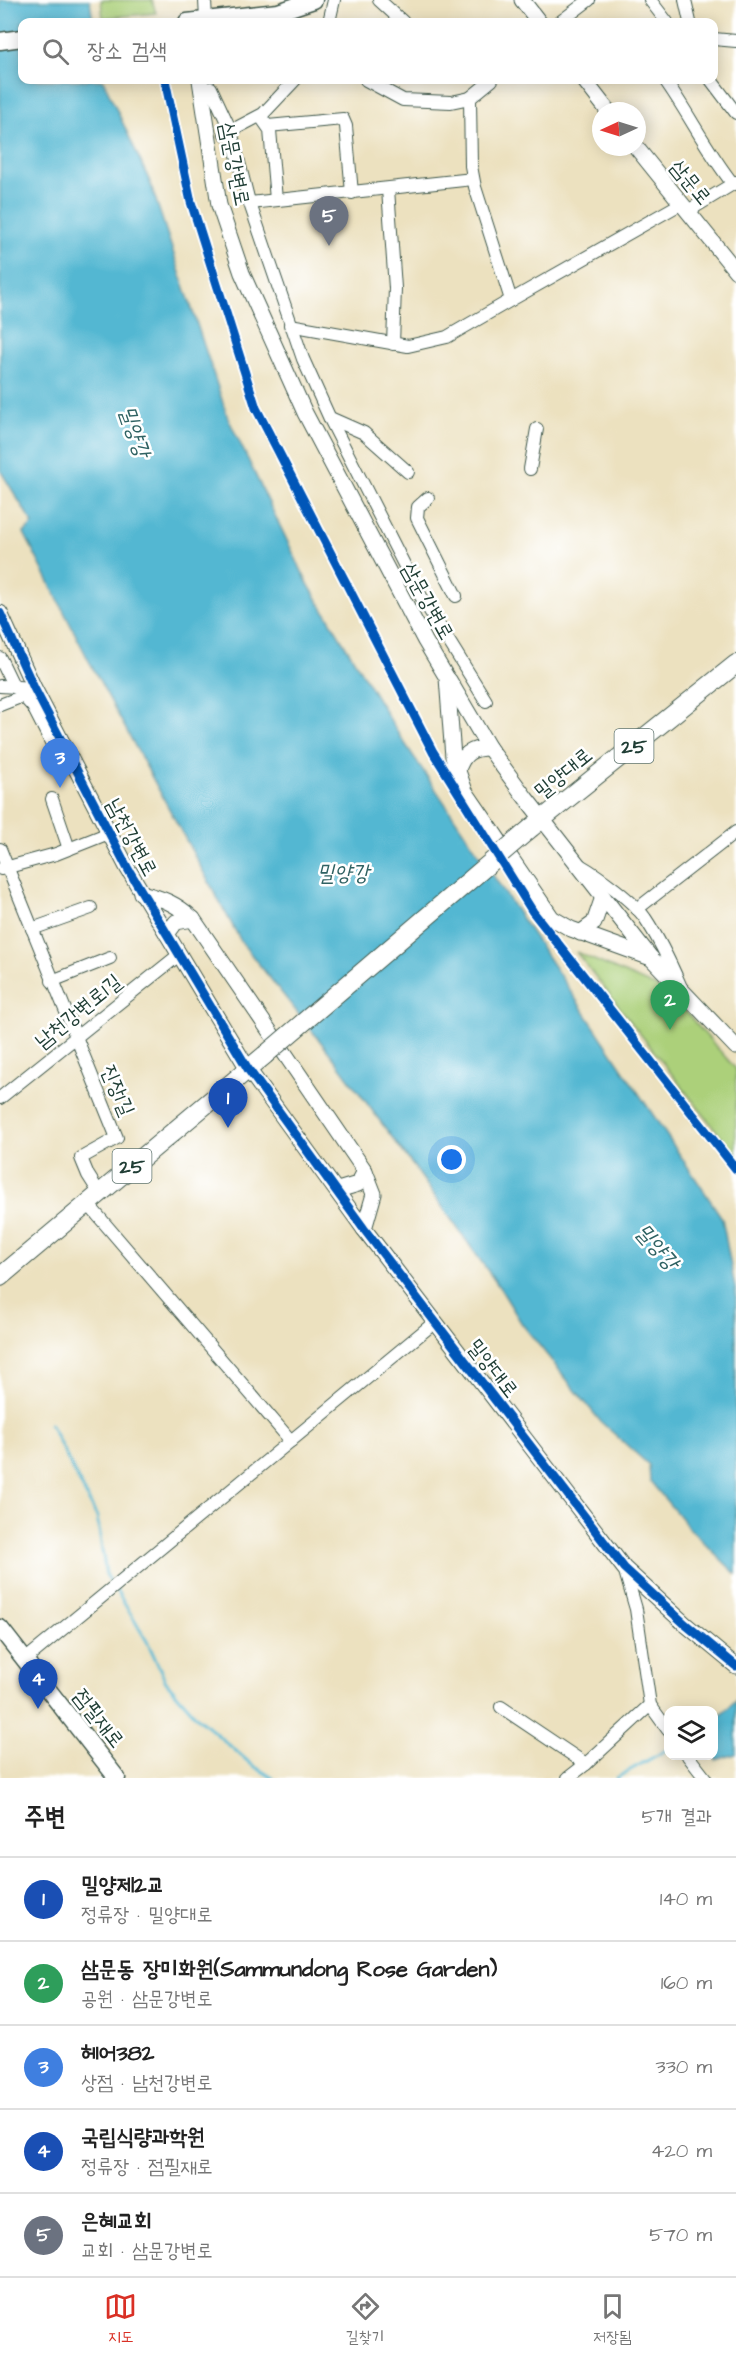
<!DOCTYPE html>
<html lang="ko">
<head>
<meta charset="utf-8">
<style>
	:root { --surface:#fff; --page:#f2f2f2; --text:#222; --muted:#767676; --line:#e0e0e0; --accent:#d93025 }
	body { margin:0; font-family:"Architects Daughter","Poor Story",sans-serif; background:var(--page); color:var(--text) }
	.controls { position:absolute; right:18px; bottom:18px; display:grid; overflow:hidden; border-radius:12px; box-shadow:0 3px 15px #0003 }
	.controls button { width:54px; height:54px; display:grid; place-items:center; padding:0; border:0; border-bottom:2px solid var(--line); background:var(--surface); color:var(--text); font:30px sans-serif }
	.compass { position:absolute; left:592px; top:102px; width:54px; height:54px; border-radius:50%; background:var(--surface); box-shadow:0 3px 15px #0003; rotate:266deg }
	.you { position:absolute; left:452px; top:1160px; width:21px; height:21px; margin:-15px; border:4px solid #fff; border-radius:50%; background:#1a73e8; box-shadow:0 0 0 9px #1a73e833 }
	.badge { display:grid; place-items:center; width:39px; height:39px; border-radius:50%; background:var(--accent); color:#fff; font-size:20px; font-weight:700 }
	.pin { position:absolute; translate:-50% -50px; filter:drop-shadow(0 2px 3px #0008) }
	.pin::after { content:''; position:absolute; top:32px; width:21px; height:18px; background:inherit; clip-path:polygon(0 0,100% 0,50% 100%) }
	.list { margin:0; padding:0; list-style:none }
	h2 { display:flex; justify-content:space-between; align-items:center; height:78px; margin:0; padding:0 24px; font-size:26px }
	h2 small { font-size:20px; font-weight:400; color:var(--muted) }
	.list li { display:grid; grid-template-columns:39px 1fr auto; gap:18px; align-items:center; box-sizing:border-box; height:84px; padding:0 24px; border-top:2px solid var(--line) }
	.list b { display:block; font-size:22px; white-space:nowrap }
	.list p { margin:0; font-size:20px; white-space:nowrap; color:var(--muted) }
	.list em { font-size:20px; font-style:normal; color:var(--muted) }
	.icon { flex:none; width:33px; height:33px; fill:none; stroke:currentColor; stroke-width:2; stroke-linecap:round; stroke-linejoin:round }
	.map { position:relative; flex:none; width:736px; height:1778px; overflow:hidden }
	.search { position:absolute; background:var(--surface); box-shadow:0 3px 15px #0003; left:18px; right:18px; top:18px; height:66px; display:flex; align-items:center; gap:15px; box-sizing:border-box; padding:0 21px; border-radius:12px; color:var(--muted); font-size:22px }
	.sheet { height:498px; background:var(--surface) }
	nav { display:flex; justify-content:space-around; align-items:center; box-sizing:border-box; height:84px; border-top:2px solid var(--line); background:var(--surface); font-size:16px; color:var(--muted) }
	nav a { display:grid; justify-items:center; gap:3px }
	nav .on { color:var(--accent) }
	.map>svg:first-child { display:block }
	.green { fill:#acd07a; stroke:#668657; stroke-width:1.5 }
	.water { fill:#53b7d2; stroke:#397a83; stroke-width:1.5 }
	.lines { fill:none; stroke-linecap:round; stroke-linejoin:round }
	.stream { stroke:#53b7d2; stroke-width:3 }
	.minor-casing { stroke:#3e5649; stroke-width:14 }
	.tertiary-casing { stroke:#3e5649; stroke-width:17 }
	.secondary-casing { stroke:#3e5649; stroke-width:19 }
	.primary-casing { stroke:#3e5649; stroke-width:20 }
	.minor { stroke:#fff; stroke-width:12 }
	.tertiary { stroke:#fff; stroke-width:15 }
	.secondary { stroke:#fff; stroke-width:16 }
	.primary { stroke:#fff; stroke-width:18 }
	.primary-bridge-casing { stroke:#3e5649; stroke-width:20; stroke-linecap:butt }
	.primary-bridge { stroke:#fff; stroke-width:18 }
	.cycleway-casing { stroke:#fff; stroke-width:13 }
	.cycleway { stroke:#0057b8; stroke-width:9 }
	.labels { text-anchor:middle; stroke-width:5; stroke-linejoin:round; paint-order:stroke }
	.shield { fill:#fff; stroke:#627771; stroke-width:1.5 }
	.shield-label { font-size:20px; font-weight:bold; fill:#1f3d34 }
	.street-label { font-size:21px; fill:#1f3d34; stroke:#fff }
	.water-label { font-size:22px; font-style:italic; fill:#2f6263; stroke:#fff }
</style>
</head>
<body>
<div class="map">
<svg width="736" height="1778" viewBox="0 0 736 1778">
	<rect width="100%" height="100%" fill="#fff"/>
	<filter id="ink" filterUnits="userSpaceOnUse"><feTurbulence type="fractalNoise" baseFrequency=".0167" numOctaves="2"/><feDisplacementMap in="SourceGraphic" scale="12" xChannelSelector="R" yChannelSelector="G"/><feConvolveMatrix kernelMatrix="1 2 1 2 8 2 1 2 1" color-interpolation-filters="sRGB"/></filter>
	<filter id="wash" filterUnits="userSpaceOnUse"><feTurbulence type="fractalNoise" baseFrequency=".008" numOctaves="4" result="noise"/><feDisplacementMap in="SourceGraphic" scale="24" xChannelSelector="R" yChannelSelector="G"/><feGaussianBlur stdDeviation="1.35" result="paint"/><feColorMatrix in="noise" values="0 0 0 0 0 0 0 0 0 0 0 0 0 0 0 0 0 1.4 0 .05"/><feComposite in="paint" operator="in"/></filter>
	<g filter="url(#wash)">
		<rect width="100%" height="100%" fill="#ece1bf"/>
		<g class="green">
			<path d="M 101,0 L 152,0 L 156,13 L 103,18 Z"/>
			<path d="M 576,952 L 668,992 L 736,1069 L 736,1156 Z"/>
		</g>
		<g class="water">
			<path d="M 0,0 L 90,0 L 93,22 L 22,22 L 22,80 L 103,80 L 150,182 L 228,418 L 308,584 L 400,736 L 722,1218 L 736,1293 L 736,1574 L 690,1529 L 650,1481 L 649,1465 L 601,1422 L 522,1324 L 500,1288 L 417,1171 L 332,1056 L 242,943 L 91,665 L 24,533 L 33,524 L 0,470 Z"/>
			<path d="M 736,1700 L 736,1754 L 716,1760 L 714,1722 Z"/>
		</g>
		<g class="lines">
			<g class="stream">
				<path d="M 50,1424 L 97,1517 L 106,1575 L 111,1583"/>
				<path d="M 115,1588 L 148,1643 L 166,1682 L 198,1718 L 252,1765 L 273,1778"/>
				<path d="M 616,1778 L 668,1749"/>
			</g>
		</g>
	</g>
	<g filter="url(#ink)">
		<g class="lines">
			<defs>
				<g id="minor">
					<path d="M 205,0 L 206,20"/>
					<path d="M 379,0 L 403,22"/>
					<path d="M 650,0 L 667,22"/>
					<path d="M 685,0 L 690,22"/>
					<path d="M 329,22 L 334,0"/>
					<path d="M 560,22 L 589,0"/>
					<path d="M 714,39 L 736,41"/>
					<path d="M 366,80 L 403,100 L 451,102 L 470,98"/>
					<path d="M 492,80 L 470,98 L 471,166 L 475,187 L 511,300 L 682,203"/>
					<path d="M 665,80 C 689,114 707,151 733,184"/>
					<path d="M 711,80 L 736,113"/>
					<path d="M 201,89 L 211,88 L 231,131 L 248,198 L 303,359 L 331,421 L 417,590 L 486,701"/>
					<path d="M 263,120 L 270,130 L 276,200"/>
					<path d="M 268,126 L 343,119 L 346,126 L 352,193"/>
					<path d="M 225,134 L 263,114 L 295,80"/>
					<path d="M 388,189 L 395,288 L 393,344"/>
					<path d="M 250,203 L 473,179"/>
					<path d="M 688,211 L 736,182"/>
					<path d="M 290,325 L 408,346 L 447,337 L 511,300"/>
					<path d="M 330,418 L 364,433 L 408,472"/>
					<path d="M 530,469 L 537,429"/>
					<path d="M 428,498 L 418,507 L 417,518 L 456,596"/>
					<path d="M 0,658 L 14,687"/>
					<path d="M 0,686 L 34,688"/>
					<path d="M 0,705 L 23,696 L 33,707 L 54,748"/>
					<path d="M 52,799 L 69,849"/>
					<path d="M 0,849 L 117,1138 L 81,1158 L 88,1175 L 100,1194"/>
					<path d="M 580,865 C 599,876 633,901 645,918 C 659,939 670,962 680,985"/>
					<path d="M 1,869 L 56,854 L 109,833"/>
					<path d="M 637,909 L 736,832"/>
					<path d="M 32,929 L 91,908"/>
					<path d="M 52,981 L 110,958"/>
					<path d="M 0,1098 L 180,954"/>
					<path d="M 88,1204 L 291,1441"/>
					<path d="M 624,1568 L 636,1609 L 650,1705 L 668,1730"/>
					<path d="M 25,1660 L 435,1322"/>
					<path d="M 501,1707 L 586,1764 L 568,1778"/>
					<path d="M 688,1756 L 705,1778"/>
					<path d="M 586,1764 L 650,1705"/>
				</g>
				<g id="tertiary">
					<path d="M 522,0 L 539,22"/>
					<path d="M 200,80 L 219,205 L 242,273 L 305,413 L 425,641 L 447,678 L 453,757 L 465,791 L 552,918 L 571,929 L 651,958 L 736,1047"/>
					<path d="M 584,80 L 608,111"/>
					<path d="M 636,147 L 736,271"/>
					<path d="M 0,613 L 34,688 L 128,869 L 248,1069 L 364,1229 L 624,1568 L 685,1624 L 736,1666"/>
					<path d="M 449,680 L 489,748 L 525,797 L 651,958"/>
					<path d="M 457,772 C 463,754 470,748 489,748"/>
					<path d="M 141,893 C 162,898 177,904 193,919 L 365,1171 L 374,1194 L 364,1229"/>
					<path d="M 580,933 L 594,923 L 603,897"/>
					<path d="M 167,934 L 176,922 L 193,919"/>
					<path d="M 338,1190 L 358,1184 L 365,1171"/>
				</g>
				<g id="secondary">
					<path d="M 187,22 L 278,12 L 314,0"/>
					<path d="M 0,41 L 22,38"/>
					<path d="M 0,1628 L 117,1778"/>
				</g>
				<g id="primary">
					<path d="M 531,828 L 736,664"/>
					<path d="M 0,1277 L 265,1055"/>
				</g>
			</defs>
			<use href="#minor" class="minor-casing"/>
			<use href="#tertiary" class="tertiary-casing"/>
			<use href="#secondary" class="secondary-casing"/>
			<use href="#primary" class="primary-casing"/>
			<use href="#minor" class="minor"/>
			<use href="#tertiary" class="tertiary"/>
			<use href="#secondary" class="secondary"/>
			<use href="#primary" class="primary"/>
			<defs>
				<path id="primary-bridge" d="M 265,1055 L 531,828"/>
			</defs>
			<use href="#primary-bridge" class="primary-bridge-casing"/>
			<use href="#primary-bridge" class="primary-bridge"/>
			<defs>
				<g id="cycleway">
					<path d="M 165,80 L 191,202 L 256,408 L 433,752 L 533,912 L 736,1169"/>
					<path d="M 0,613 L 34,688 L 128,869 L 248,1069 L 364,1229 L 624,1568 L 685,1624 L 736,1666"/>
				</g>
			</defs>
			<use href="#cycleway" class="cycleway-casing"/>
			<use href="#cycleway" class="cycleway"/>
		</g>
	</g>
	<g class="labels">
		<g class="shield">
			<rect x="614.5" y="729" width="39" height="34" rx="4.5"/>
			<rect x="112.5" y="1149" width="39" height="34" rx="4.5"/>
		</g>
		<g class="shield-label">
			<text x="634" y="753">25</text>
			<text x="132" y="1173">25</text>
		</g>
		<g class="street-label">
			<text transform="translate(235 164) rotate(79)" y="7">삼문강변로</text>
			<text transform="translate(691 182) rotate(51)" y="7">삼문로</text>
			<text transform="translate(428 601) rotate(61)" y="7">삼문강변로</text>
			<text transform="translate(563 773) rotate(-39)" y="7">밀양대로</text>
			<text transform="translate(132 837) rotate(62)" y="7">남천강변로</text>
			<text transform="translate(78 1011) rotate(-39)" y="7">남천강변로1길</text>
			<text transform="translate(118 1090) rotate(67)" y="7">진장1길</text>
			<text transform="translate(493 1368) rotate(52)" y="7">밀양대로</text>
			<text transform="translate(99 1718) rotate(52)" y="7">점필재로</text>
		</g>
		<g class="water-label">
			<text transform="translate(136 431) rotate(71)" y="8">밀양강</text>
			<text x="343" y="880">밀양강</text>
			<text transform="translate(658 1246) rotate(49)" y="8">밀양강</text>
		</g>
	</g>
</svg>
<div class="controls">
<button><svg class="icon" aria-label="layers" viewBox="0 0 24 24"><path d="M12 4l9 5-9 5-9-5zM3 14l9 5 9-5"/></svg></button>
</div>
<svg class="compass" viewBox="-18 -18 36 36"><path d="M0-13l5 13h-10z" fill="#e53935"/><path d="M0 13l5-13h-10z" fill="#767676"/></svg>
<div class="you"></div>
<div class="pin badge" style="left:228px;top:1128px;background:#1a4fb4">1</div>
<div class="pin badge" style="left:670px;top:1030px;background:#2e9e5b">2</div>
<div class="pin badge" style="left:60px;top:788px;background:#3f7fe0">3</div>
<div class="pin badge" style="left:38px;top:1709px;background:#1a4fb4">4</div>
<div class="pin badge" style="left:329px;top:246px;background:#6b7280">5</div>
<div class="search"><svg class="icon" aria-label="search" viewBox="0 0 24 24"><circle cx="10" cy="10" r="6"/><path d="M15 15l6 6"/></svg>장소 검색</div>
</div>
<section class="sheet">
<h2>주변<small>5개 결과</small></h2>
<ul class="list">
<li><span class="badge" style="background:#1a4fb4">1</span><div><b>밀양제2교</b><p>정류장 · 밀양대로</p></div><em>140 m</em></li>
<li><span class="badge" style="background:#2e9e5b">2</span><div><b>삼문동 장미화원(Sammundong Rose Garden)</b><p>공원 · 삼문강변로</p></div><em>160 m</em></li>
<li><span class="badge" style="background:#3f7fe0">3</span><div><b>헤어382</b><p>상점 · 남천강변로</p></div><em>330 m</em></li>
<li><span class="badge" style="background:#1a4fb4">4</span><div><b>국립식량과학원</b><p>정류장 · 점필재로</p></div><em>420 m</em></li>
<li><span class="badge" style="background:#6b7280">5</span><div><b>은혜교회</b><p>교회 · 삼문강변로</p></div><em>570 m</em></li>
</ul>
</section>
<nav>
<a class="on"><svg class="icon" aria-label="map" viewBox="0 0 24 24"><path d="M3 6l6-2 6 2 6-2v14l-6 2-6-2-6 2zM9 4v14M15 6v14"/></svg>지도</a>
<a><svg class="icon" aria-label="directions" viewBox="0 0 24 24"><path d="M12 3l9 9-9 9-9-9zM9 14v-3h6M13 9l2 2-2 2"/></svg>길찾기</a>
<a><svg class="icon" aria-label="saved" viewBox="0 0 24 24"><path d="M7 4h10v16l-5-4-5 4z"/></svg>저장됨</a>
</nav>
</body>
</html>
